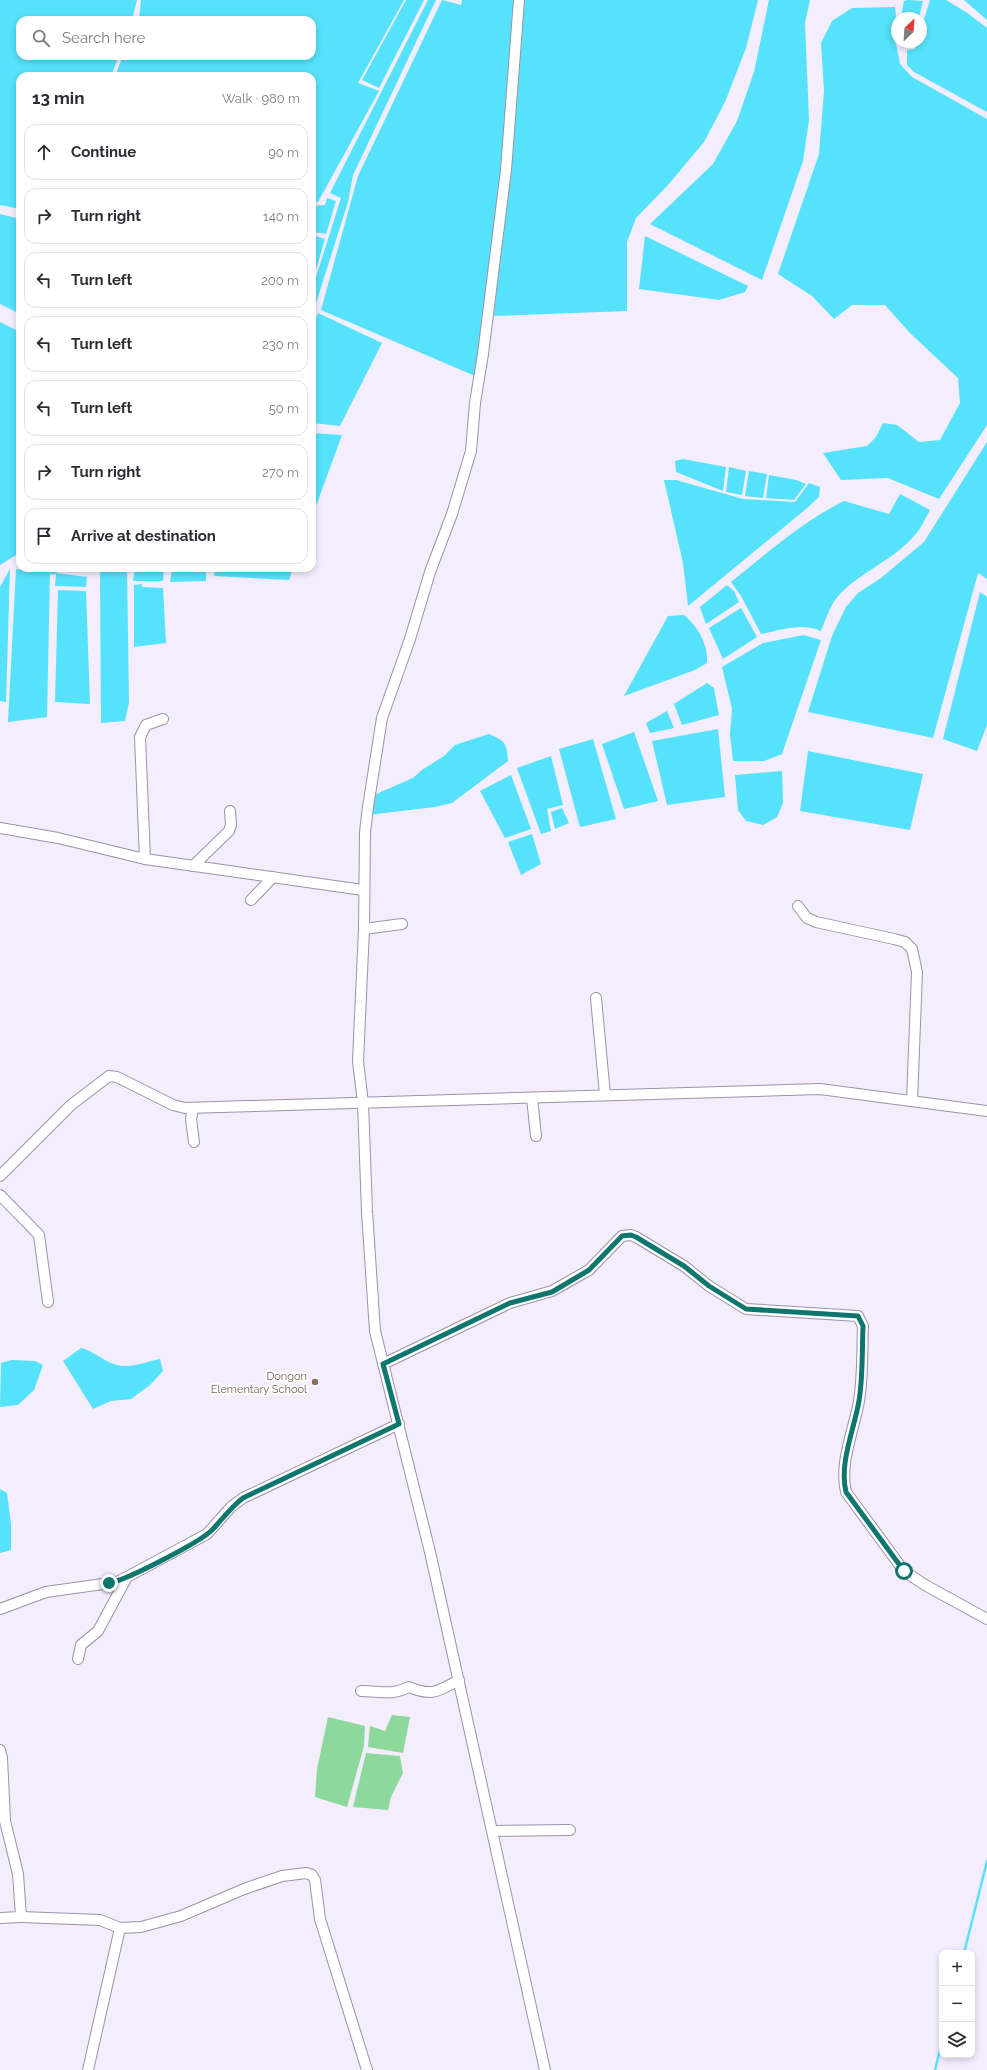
<!DOCTYPE html>
<html lang="en">
<head>
<meta charset="utf-8">
<style>
	:root { --surface:#fff; --page:#f7f7f7; --text:#2b2b33; --muted:#7c7c81; --line:#e1e1e2 }
	body { margin:0; font-family:Raleway,sans-serif; background:var(--page); color:var(--text) }
	.controls { position:absolute; right:12px; bottom:12px; display:grid; overflow:hidden; border-radius:8px; box-shadow:0 2px 6px #0003 }
	.controls button { width:36px; height:36px; display:grid; place-items:center; padding:0; border:0; border-bottom:1px solid var(--line); background:var(--surface); color:var(--text); font:20px sans-serif }
	.compass { position:absolute; left:891px; top:12px; width:36px; height:36px; border-radius:50%; background:var(--surface); box-shadow:0 2px 6px #0003; rotate:25deg }
	.stop { position:absolute; width:12px; height:12px; margin:-9px; border:3px solid #0f766e; border-radius:50%; background:#fff }
	.stop.end { background:#0f766e; border-color:#fff; box-shadow:0 1px 4px #0008 }
	.list { margin:0; padding:0; list-style:none }
	h2 { display:flex; justify-content:space-between; align-items:center; height:52px; margin:0; padding:0 16px; font-size:17px }
	h2 small { font-size:13px; font-weight:400; color:var(--muted) }
	.list li { display:grid; grid-template-columns:26px 1fr auto; gap:12px; align-items:center; box-sizing:border-box; height:56px; margin:0 8px 8px; padding:0 8px; border:1px solid var(--line); border-radius:12px }
	.list b { display:block; font-size:15px; white-space:nowrap }
	.list em { font-size:13px; font-style:normal; color:var(--muted) }
	.icon { flex:none; width:22px; height:22px; fill:none; stroke:currentColor; stroke-width:2; stroke-linecap:round; stroke-linejoin:round }
	.map { position:relative; flex:none; width:987px; height:2070px; overflow:hidden }
	.search { position:absolute; background:var(--surface); box-shadow:0 2px 6px #0003; left:16px; top:16px; width:300px; height:44px; display:flex; align-items:center; gap:10px; box-sizing:border-box; padding:0 14px; border-radius:12px; color:var(--muted); font-size:15px }
	.panel { position:absolute; background:var(--surface); box-shadow:0 2px 6px #0003; left:16px; top:72px; width:300px; height:500px; border-radius:12px }
	.map>svg:first-child { display:block }
	.green { fill:#8dd89b }
	.water { fill:#56e2fa }
	.lines { fill:none; stroke-linecap:round; stroke-linejoin:round }
	.stream { stroke:#56e2fa; stroke-width:2.5 }
	.canal { stroke:#56e2fa; stroke-width:9 }
	.street-casing { stroke:#9a93a6; stroke-width:12 }
	.street { stroke:#fff; stroke-width:10 }
	.route { stroke:#0f766e; stroke-width:5 }
	.education-dot { fill:#8d6e63; stroke:#fdfdfd; stroke-width:1.5 }
	.labels { text-anchor:middle; stroke-width:4; stroke-linejoin:round; paint-order:stroke }
	.education-label { font-size:11px; fill:#785e54; stroke:#fdfdfd; text-anchor:end }
</style>
</head>
<body>
<div class="map">
<svg width="987" height="2070" viewBox="0 0 987 2070">
	<rect width="100%" height="100%" fill="#f3edfd"/>
	<g class="green">
		<path d="M 392,1715 L 410,1717 L 403,1753 L 368,1747 L 370,1726 L 385,1731 Z"/>
		<path d="M 328,1717 L 365,1726 L 364,1746 L 347,1807 L 315,1797 L 317,1769 Z"/>
		<path d="M 366,1753 L 400,1756 L 403,1773 L 391,1797 L 388,1810 L 353,1807 Z"/>
	</g>
	<g class="water">
		<path d="M 0,0 L 137,0 L 132,20 L 20,20 L 20,56 L 119,56 L 111,76 L 20,76 L 20,209 L 0,205 Z"/>
		<path d="M 141,0 L 404,0 L 358,83 L 379,91 L 318,202 L 312,201 L 312,76 L 115,76 L 123,56 L 312,56 L 312,20 L 139,20 Z"/>
		<path d="M 406,0 L 424,0 L 379,88 L 362,80 Z"/>
		<path d="M 428,0 L 436,0 L 353,175 L 348,202 L 312,316 L 312,290 L 341,198 L 330,193 Z"/>
		<path d="M 442,0 L 461,5 L 462,0 L 515,0 L 502,169 L 475,376 L 321,310 L 358,176 Z"/>
		<path d="M 524,0 L 758,0 L 746,48 L 725,102 L 704,142 L 668,185 L 636,218 L 627,242 L 627,311 L 494,316 Z"/>
		<path d="M 769,0 L 810,0 L 805,23 L 809,120 L 803,161 L 762,280 L 650,224 L 713,164 L 737,121 L 754,72 Z"/>
		<path d="M 908,0 L 923,1 L 919,18 L 901,18 L 904,1 Z"/>
		<path d="M 930,0 L 946,0 L 966,12 L 987,28 L 987,112 L 914,72 L 907,65 L 907,50 L 915,49 L 917,42 L 921,42 L 921,29 Z"/>
		<path d="M 964,0 L 987,0 L 987,20 Z"/>
		<path d="M 895,7 L 896,17 L 893,35 L 897,48 L 900,64 L 912,77 L 987,119 L 987,425 L 939,499 L 888,478 L 841,480 L 823,453 L 867,446 L 876,437 L 883,423 L 897,425 L 919,442 L 940,440 L 960,403 L 958,378 L 910,333 L 885,305 L 852,305 L 834,319 L 812,296 L 778,274 L 819,154 L 824,91 L 821,43 L 832,21 L 852,8 Z"/>
		<path d="M 327,198 L 336,201 L 326,234 L 314,232 L 312,238 L 312,206 L 325,205 Z"/>
		<path d="M 0,214 L 20,219 L 20,314 L 0,304 Z"/>
		<path d="M 316,236 L 325,239 L 316,270 L 312,270 L 312,249 Z"/>
		<path d="M 645,236 L 748,286 L 745,292 L 719,300 L 639,289 Z"/>
		<path d="M 318,313 L 382,343 L 340,426 L 312,423 L 312,332 Z"/>
		<path d="M 0,322 L 20,332 L 20,543 L 16,555 L 0,565 Z"/>
		<path d="M 312,433 L 342,435 L 312,517 Z"/>
		<path d="M 987,442 L 987,579 L 978,573 L 933,738 L 808,712 L 832,636 L 846,607 L 858,593 L 881,578 L 924,542 Z"/>
		<path d="M 683,459 L 726,467 L 723,491 L 676,472 L 675,461 Z"/>
		<path d="M 729,467 L 746,471 L 742,495 L 726,492 Z"/>
		<path d="M 749,471 L 767,474 L 763,498 L 745,496 Z"/>
		<path d="M 769,475 L 796,480 L 806,484 L 794,500 L 766,498 Z"/>
		<path d="M 664,480 L 676,480 L 743,499 L 795,502 L 809,483 L 820,487 L 819,497 L 806,509 L 688,606 L 683,563 Z"/>
		<path d="M 900,494 L 930,510 C 925,519 921,529 914,536 C 892,562 856,573 835,600 C 829,609 825,621 821,631 C 803,622 780,630 761,634 L 741,596 L 731,582 C 767,553 802,522 844,501 L 889,514 Z"/>
		<path d="M 100,568 L 127,568 L 129,702 L 125,721 L 101,723 Z"/>
		<path d="M 135,568 L 164,568 L 163,581 L 133,581 Z"/>
		<path d="M 172,568 L 206,568 L 206,581 L 170,582 Z"/>
		<path d="M 215,568 L 293,568 L 289,580 L 214,576 Z"/>
		<path d="M 10,569 L 6,702 L 0,701 L 0,587 Z"/>
		<path d="M 16,569 L 50,573 L 47,717 L 8,722 Z"/>
		<path d="M 56,573 L 87,577 L 86,587 L 55,586 Z"/>
		<path d="M 142,584 L 142,587 L 163,588 L 166,643 L 134,647 L 134,585 Z"/>
		<path d="M 727,585 L 734,591 L 739,602 L 706,624 L 700,607 Z"/>
		<path d="M 58,590 L 86,591 L 90,704 L 55,702 Z"/>
		<path d="M 980,592 L 987,597 L 987,725 L 977,751 L 943,739 Z"/>
		<path d="M 741,608 L 757,637 L 723,659 L 709,628 Z"/>
		<path d="M 684,615 C 698,627 708,644 707,663 L 695,670 L 624,696 L 668,616 Z"/>
		<path d="M 804,635 L 821,640 L 782,754 L 764,761 L 733,761 L 730,734 L 732,709 L 722,667 L 763,643 Z"/>
		<path d="M 707,683 L 714,688 L 719,715 L 682,725 L 674,704 Z"/>
		<path d="M 667,711 L 674,728 L 650,733 L 646,723 Z"/>
		<path d="M 718,729 L 725,797 L 667,805 L 652,741 Z"/>
		<path d="M 634,732 L 658,801 L 624,809 L 602,744 Z"/>
		<path d="M 489,734 C 505,741 507,743 508,761 L 452,803 L 435,807 L 368,815 L 374,795 L 413,778 L 422,770 L 444,756 L 455,745 Z"/>
		<path d="M 593,739 L 616,819 L 580,827 L 559,749 Z"/>
		<path d="M 808,751 L 923,774 L 910,830 L 800,811 Z"/>
		<path d="M 551,756 L 563,805 L 547,809 L 551,831 L 541,834 L 517,768 Z"/>
		<path d="M 782,771 L 783,803 L 777,817 L 763,825 L 746,821 L 738,810 L 735,775 Z"/>
		<path d="M 511,775 L 531,829 L 505,838 L 480,791 Z"/>
		<path d="M 562,808 L 569,823 L 555,829 L 551,812 Z"/>
		<path d="M 532,834 L 541,864 L 521,875 L 508,842 Z"/>
		<path d="M 81,1348 C 94,1351 104,1362 117,1365 C 130,1369 148,1361 160,1359 L 163,1371 L 150,1385 L 131,1399 L 111,1401 L 93,1409 L 63,1361 Z"/>
		<path d="M 12,1360 L 35,1361 L 43,1365 L 34,1390 L 18,1405 L 0,1407 L 1,1363 Z"/>
		<path d="M 0,1489 L 7,1493 L 11,1524 L 11,1550 L 0,1553 Z"/>
	</g>
	<g class="lines">
		<g class="stream">
			<path d="M 964,1953 L 987,1861"/>
			<path d="M 935,2070 L 942,2042"/>
		</g>
		<path class="canal" d="M 39,568 L 53,570 L 53,568"/>
		<defs>
			<g id="street">
				<path d="M 519,0 L 506,170 L 483,354 L 475,403 L 471,451 L 452,514 L 430,572 L 410,639 L 382,718 L 368,807 L 365,832 L 364,929 L 358,1061 L 363,1103 L 367,1212 L 375,1331 L 430,1552 L 545,2070"/>
				<path d="M 0,828 L 58,838 L 145,859 L 363,890"/>
				<path d="M 145,859 L 140,737 L 146,725 L 163,719"/>
				<path d="M 193,866 L 229,831 L 231,825 L 230,811"/>
				<path d="M 251,900 L 273,877"/>
				<path d="M 798,906 L 807,918 L 816,922 L 894,939 L 905,942 L 912,949 L 917,972 L 912,1101"/>
				<path d="M 364,929 L 402,924"/>
				<path d="M 596,998 L 605,1095"/>
				<path d="M 532,1098 L 536,1136"/>
				<path d="M 193,1108 L 191,1119 L 194,1142"/>
				<path d="M 0,1176 L 71,1105 L 109,1076 L 117,1077 L 173,1105 L 185,1108 L 820,1089 L 987,1111"/>
				<path d="M 0,1195 L 39,1235 L 48,1302"/>
				<path d="M 383,1364 L 510,1303 L 552,1291 L 589,1270 L 622,1236 L 631,1235 L 636,1237 L 684,1266 L 709,1286 L 746,1309 L 858,1316 L 863,1326 C 862,1351 863,1377 859,1401 C 854,1430 839,1463 846,1492 L 904,1571 L 925,1585 L 987,1619"/>
				<path d="M 0,1609 L 46,1592 L 117,1582 L 127,1577 L 207,1534 L 231,1507 L 243,1498 L 399,1424"/>
				<path d="M 78,1659 L 81,1645 L 98,1631 L 127,1577"/>
				<path d="M 361,1691 C 380,1691 391,1696 409,1687 C 433,1697 438,1691 459,1680"/>
				<path d="M 0,1750 L 2,1758 L 5,1821 L 18,1874 L 21,1917 L 0,1918"/>
				<path d="M 493,1831 L 570,1830"/>
				<path d="M 21,1917 L 100,1920 L 120,1928 L 141,1927 L 181,1916 L 244,1889 L 282,1876 L 306,1873 L 312,1875 L 315,1880 L 320,1919 L 367,2070"/>
				<path d="M 88,2070 L 120,1928"/>
			</g>
		</defs>
		<use href="#street" class="street-casing"/>
		<use href="#street" class="street"/>
	</g>
	<g class="lines">
		<path class="route" d="M 109,1583 C 125,1581 198,1543 211,1531 C 222,1520 230,1508 243,1498 L 399,1424 L 383,1364 L 510,1303 L 552,1292 L 589,1270 L 622,1236 L 631,1235 L 636,1237 L 684,1266 L 709,1286 L 746,1309 L 858,1316 L 863,1326 C 862,1351 863,1377 859,1401 C 854,1430 839,1463 846,1492 L 904,1571"/>
	</g>
	<circle class="education-dot" cx="315" cy="1382" r="4"/>
	<g class="labels">
		<g class="education-label">
			<text x="307" y="1380">Dongon<tspan x="307" dy="13">Elementary School</tspan></text>
		</g>
	</g>
</svg>
<div class="controls">
<button>+</button>
<button>−</button>
<button><svg class="icon" aria-label="layers" viewBox="0 0 24 24"><path d="M12 4l9 5-9 5-9-5zM3 14l9 5 9-5"/></svg></button>
</div>
<svg class="compass" viewBox="-18 -18 36 36"><path d="M0-13l5 13h-10z" fill="#e53935"/><path d="M0 13l5-13h-10z" fill="#7c7c81"/></svg>
<div class="stop" style="left:904px;top:1571px"></div>
<div class="stop end" style="left:109px;top:1583px"></div>
<div class="search"><svg class="icon" aria-label="search" viewBox="0 0 24 24"><circle cx="10" cy="10" r="6"/><path d="M15 15l6 6"/></svg>Search here</div>
<section class="panel">
<h2>13 min<small>Walk · 980 m</small></h2>
<ul class="list">
<li><svg class="icon" aria-label="ahead" viewBox="0 0 24 24"><path d="M12 20V5M6 11l6-6 6 6"/></svg><div><b>Continue</b></div><em>90 m</em></li>
<li><svg class="icon" aria-label="right" viewBox="0 0 24 24"><path d="M7 20v-9h11M14 6l5 5-5 5"/></svg><div><b>Turn right</b></div><em>140 m</em></li>
<li><svg class="icon" aria-label="left" viewBox="0 0 24 24"><path d="M17 20v-9H6M10 6l-5 5 5 5"/></svg><div><b>Turn left</b></div><em>200 m</em></li>
<li><svg class="icon" aria-label="left" viewBox="0 0 24 24"><path d="M17 20v-9H6M10 6l-5 5 5 5"/></svg><div><b>Turn left</b></div><em>230 m</em></li>
<li><svg class="icon" aria-label="left" viewBox="0 0 24 24"><path d="M17 20v-9H6M10 6l-5 5 5 5"/></svg><div><b>Turn left</b></div><em>50 m</em></li>
<li><svg class="icon" aria-label="right" viewBox="0 0 24 24"><path d="M7 20v-9h11M14 6l5 5-5 5"/></svg><div><b>Turn right</b></div><em>270 m</em></li>
<li><svg class="icon" aria-label="arrive" viewBox="0 0 24 24"><path d="M6 21V4h12l-3 4 3 4H6"/></svg><div><b>Arrive at destination</b></div></li>
</ul>
</section>
</div>
</body>
</html>
